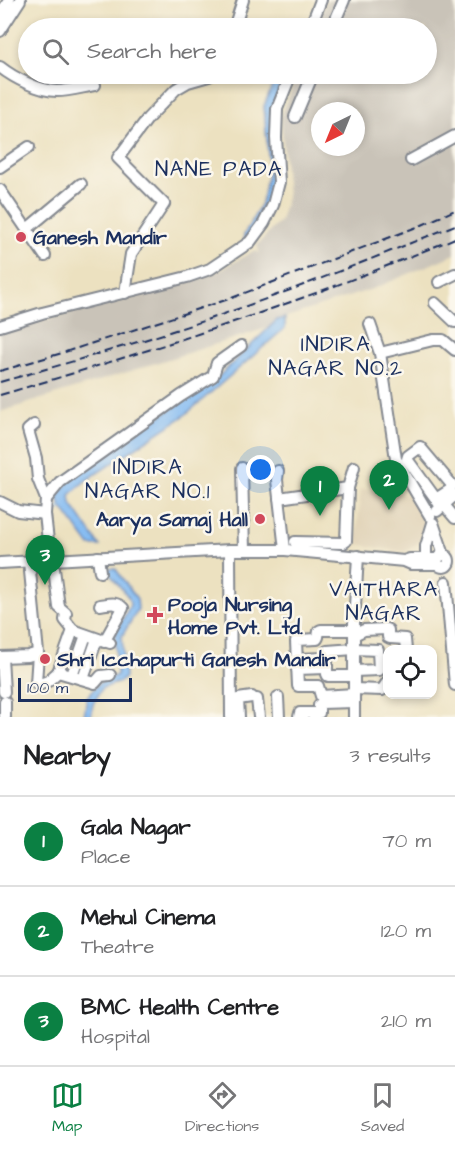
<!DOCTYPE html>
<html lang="en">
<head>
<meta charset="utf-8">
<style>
	:root { --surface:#fff; --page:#f6f6f6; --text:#202124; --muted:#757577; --line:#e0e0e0; --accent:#0b8043 }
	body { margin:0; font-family:"Architects Daughter",sans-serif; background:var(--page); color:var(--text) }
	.controls { position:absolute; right:18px; bottom:18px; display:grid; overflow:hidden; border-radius:12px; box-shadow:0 3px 9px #0003 }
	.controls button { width:54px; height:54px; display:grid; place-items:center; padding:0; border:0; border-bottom:2px solid var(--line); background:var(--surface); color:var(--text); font:30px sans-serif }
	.compass { position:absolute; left:311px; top:102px; width:54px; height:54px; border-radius:50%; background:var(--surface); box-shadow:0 3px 9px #0003; rotate:223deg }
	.scale { position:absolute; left:18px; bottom:15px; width:114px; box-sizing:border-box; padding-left:6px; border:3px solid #1b2f5e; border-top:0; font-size:16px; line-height:21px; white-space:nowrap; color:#1b2f5e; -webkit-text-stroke:4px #fbf7ec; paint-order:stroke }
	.you { position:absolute; left:261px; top:470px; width:21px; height:21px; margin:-15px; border:4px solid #fff; border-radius:50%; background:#1a73e8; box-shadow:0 0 0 9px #1a73e833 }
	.badge { display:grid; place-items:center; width:39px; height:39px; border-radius:50%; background:var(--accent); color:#fff; font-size:20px; font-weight:700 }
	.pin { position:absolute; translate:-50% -50px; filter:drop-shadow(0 2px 3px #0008) }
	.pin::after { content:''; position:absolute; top:32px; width:21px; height:18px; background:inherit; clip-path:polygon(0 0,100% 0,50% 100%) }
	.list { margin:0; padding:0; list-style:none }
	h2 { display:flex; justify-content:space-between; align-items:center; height:78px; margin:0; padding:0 24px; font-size:26px }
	h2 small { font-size:20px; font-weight:400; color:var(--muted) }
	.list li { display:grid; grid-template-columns:39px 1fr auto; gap:18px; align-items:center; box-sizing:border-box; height:90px; padding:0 24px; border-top:2px solid var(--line) }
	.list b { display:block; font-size:22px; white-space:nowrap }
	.list p { margin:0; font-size:20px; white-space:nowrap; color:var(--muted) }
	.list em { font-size:20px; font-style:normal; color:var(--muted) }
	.icon { flex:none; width:33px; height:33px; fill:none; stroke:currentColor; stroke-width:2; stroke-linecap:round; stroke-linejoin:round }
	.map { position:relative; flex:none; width:455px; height:717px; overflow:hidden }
	.search { position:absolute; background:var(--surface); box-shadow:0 3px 9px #0003; left:18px; right:18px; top:18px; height:66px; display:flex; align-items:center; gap:15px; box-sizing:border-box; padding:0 21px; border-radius:33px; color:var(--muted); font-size:22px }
	.sheet { height:348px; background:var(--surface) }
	nav { display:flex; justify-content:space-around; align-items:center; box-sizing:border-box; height:84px; border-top:2px solid var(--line); background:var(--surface); font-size:16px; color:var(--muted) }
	nav a { display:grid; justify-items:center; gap:3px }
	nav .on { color:var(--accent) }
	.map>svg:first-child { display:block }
	.built { fill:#e0d2b6 }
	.industrial { fill:#c9c3b8; fill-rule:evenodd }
	.water { fill:#82baf2; stroke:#4e74a8; stroke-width:1.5 }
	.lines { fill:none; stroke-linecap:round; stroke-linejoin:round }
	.stream { stroke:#82baf2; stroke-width:2 }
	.minor-casing { stroke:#84888f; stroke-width:14 }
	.minor { stroke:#fff; stroke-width:10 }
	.rail { stroke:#1b2f5e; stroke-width:2; stroke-dasharray:9 4.5; stroke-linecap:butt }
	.poi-dot { fill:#d1495b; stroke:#fbf7ec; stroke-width:2 }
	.labels { text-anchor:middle; stroke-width:5; stroke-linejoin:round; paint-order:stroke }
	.poi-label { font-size:20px; font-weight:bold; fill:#1b2f5e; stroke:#fbf7ec; text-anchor:start }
	.neighbourhood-label { font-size:21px; letter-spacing:1.5px; fill:#1b2f5e; stroke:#fbf7ec }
</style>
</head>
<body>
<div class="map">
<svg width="455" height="717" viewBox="0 0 455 717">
	<rect width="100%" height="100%" fill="#fbf7ec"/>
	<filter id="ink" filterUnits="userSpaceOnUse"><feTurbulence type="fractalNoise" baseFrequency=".0167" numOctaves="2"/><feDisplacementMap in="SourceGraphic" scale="12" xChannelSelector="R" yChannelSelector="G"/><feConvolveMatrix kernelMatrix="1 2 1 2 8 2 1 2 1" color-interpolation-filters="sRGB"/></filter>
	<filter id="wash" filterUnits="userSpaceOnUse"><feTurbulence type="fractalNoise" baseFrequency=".008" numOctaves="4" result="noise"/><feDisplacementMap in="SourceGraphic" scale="24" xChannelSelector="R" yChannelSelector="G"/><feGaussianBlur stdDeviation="1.35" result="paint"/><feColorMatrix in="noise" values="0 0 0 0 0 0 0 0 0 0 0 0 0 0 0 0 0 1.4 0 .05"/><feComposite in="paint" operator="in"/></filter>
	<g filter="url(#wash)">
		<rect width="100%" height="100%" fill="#ece1c0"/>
		<path class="built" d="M 361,489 L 411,495 L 426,526 L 418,543 L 405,552 L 356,544 Z"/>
		<path class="industrial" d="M 327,0 L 455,0 L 455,254 L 375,288 L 277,320 L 270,327 L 0,412 L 0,331 L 155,293 L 219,271 L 255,250 L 260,254 L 257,245 L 280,221 L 287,197 L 281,115 L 298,74 L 426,74 L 426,28 L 316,28 ZM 320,111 L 356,111 L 356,147 L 320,147 Z"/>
		<g class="water">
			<path d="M 277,74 L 285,74 L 274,103 L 275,184 L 252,237 L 244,242 L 244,235 L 261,204 L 269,168 L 264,106 Z"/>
			<path d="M 285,318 L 285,328 L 184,416 L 85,481 L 70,495 L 71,504 L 100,546 L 90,546 L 60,505 L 58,497 L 68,482 L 88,464 L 215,380 L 277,320 Z"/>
			<path d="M 115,568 L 137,599 L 138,609 L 122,636 L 125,677 L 120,682 L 102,688 L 93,704 L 91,717 L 84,717 L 87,697 L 99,683 L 117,675 L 115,635 L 130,605 L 129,598 L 106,569 Z"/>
		</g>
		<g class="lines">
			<path class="stream" d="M 49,515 L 52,515 L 64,505"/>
		</g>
	</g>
	<g filter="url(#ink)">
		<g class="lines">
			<defs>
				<g id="minor">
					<path d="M 0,16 L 9,0"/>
					<path d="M 234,28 L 243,0"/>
					<path d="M 310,28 L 321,0"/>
					<path d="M 332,28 L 344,0"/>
					<path d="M 0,31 L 20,0"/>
					<path d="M 0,67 C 14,78 39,91 57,91 C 69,91 83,87 95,85"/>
					<path d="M 295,117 L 313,74"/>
					<path d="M 411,160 L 455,136"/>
					<path d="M 0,167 L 29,147"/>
					<path d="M 0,190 L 45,256"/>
					<path d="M 27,229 L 81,184"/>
					<path d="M 439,282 L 455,274"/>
					<path d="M 125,293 L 131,254 L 164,204 L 118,158 L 148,118 L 176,89 L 188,82 L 209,76 L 212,74"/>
					<path d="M 435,303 L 455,322"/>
					<path d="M 370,324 L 380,353 L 396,459 L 430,516"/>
					<path d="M 0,326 L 42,313 L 187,277 L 210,269 L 250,242 L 264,223 L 273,205 L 279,182 L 276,138 L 277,109 L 291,74"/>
					<path d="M 380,353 L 433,340 L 443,340 L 455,350"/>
					<path d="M 34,425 L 28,430 L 36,458 L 38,479 L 46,499 L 45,514 L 50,559 L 54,569 L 59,607 L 66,613 L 65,620 L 73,630 L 110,643"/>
					<path d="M 242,468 L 244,550"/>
					<path d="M 278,471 L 277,480 L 285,550"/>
					<path d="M 279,498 L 348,488 L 354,467"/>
					<path d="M 46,499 L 60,482 L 181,396 L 213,376 L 217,363 L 241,346"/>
					<path d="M 436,499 L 450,490 L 452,485 L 420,447 L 408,456 L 407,459 L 436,499 L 441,507"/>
					<path d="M 0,502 L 18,511 L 45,514"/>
					<path d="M 444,505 L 455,518"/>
					<path d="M 437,511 L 455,495"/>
					<path d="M 295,542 L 343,543 L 346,541 L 348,488"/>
					<path d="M 230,550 L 231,717"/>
					<circle cx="443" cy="561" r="6"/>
					<path d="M 98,557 L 100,572"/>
					<path d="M 438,559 L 410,559 L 404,561 L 411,564 L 438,564"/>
					<path d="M 29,561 L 38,653 L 36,683 L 38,685 L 48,681 L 58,672 L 95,683 L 101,676 L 110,675"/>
					<path d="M 0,563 L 230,550 L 285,550 L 404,561"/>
					<path d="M 426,564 L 426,546 L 433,523 L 444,555"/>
					<path d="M 446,582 L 455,685"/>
					<path d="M 100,605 C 108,604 116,601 123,608 L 104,642"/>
					<path d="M 354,635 L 364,630 L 386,629 L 388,630 L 388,637 L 390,638 L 405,639 L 406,650"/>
					<path d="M 0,657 L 28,656 L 38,653"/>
					<path d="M 2,657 L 4,692"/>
					<path d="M 296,659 L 326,658"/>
					<path d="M 297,669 L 327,668"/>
					<path d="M 354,671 L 379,670 L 378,650 L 354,649 L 327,651 L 327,674 L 328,676 L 354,676"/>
					<path d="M 58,672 L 73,630"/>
					<path d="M 72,675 L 86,635"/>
					<path d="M 83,679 L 97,639"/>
					<path d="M 354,689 L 382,690 L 388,681"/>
					<path d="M 354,694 L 321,696 L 318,686 L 298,686 L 296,641 L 297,640 L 317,639 L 318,637 L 319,631 L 321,630 L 354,630"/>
					<path d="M 278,697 L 279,717"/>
					<path d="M 257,699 L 259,717"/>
					<path d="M 5,702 L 5,717"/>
					<path d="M 239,717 L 238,699 L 252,697"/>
					<path d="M 299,717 L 300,713 L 319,713 L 319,705 L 321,703 L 354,702"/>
					<path d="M 354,717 L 354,623 L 358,556"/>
				</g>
			</defs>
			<use href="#minor" class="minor-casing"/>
			<use href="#minor" class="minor"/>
			<g class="rail">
				<path d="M 0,371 L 62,353 L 229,299 L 422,225 L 455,210"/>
				<path d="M 0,382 C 79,360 158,337 235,310 C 309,284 382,255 455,225"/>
				<path d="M 0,395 C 154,350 307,301 455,238"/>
			</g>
		</g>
	</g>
	<g class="poi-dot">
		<circle cx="21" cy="237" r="6"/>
		<circle cx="260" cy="519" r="6"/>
		<path d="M152 606h6v6h6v6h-6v6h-6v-6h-6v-6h6z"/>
		<circle cx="45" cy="659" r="6"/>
	</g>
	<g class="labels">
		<g class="poi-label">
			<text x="33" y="244">Ganesh Mandir</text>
			<text x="248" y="526" text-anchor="end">Aarya Samaj Hall</text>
			<text x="168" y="611">Pooja Nursing<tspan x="168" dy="23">Home Pvt. Ltd.</tspan></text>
			<text x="57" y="666">Shri Icchapurti Ganesh Mandir</text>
		</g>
		<g class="neighbourhood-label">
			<text x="219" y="176">NANE PADA</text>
			<text x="336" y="351">INDIRA<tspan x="336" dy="24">NAGAR NO.2</tspan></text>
			<text x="148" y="474">INDIRA<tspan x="148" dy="24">NAGAR NO.1</tspan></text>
			<text x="384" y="596">VAITHARA<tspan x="384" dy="24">NAGAR</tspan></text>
		</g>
	</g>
</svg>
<div class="controls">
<button><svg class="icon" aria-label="locate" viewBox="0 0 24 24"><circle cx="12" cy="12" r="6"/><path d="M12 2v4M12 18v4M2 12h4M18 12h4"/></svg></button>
</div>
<svg class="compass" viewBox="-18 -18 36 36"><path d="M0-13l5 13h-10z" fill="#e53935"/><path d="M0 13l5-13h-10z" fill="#757577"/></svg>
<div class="scale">100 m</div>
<div class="you"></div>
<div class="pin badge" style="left:320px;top:516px">1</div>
<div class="pin badge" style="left:389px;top:510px">2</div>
<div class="pin badge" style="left:45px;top:585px">3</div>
<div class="search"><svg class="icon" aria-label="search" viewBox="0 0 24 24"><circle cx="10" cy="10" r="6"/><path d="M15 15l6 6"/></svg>Search here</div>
</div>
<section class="sheet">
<h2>Nearby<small>3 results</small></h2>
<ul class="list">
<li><span class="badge">1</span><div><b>Gala Nagar</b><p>Place</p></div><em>70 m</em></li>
<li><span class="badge">2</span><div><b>Mehul Cinema</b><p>Theatre</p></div><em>120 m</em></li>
<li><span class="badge">3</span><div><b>BMC Health Centre</b><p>Hospital</p></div><em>210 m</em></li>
</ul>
</section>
<nav>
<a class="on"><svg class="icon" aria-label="map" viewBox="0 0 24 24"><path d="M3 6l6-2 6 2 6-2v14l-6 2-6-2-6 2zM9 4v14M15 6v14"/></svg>Map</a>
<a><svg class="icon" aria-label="directions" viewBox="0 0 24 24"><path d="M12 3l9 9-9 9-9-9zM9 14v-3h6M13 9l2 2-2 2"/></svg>Directions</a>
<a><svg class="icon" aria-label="saved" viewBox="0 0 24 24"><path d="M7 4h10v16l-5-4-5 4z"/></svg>Saved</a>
</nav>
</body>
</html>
